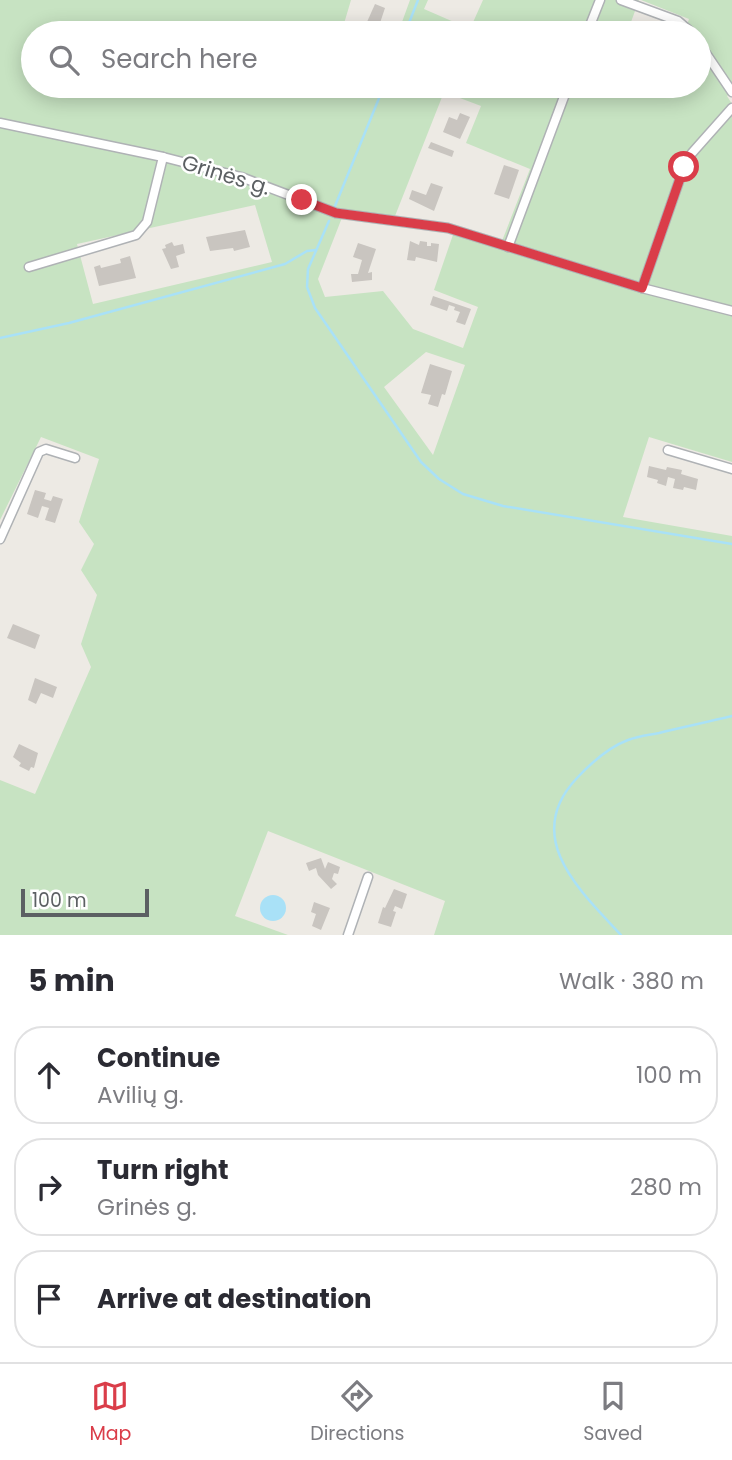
<!DOCTYPE html>
<html lang="en">
<head>
<meta charset="utf-8">
<style>
	:root { --surface:#fff; --page:#f2f2f3; --text:#2b2b33; --muted:#7c7c81; --line:#e1e1e2; --accent:#da3d49 }
	body { margin:0; font-family:Poppins,sans-serif; background:var(--page); color:var(--text) }
	.scale { position:absolute; left:21px; bottom:18px; width:128px; box-sizing:border-box; padding-left:7px; border:4px solid #5c6063; border-top:0; font-size:19px; line-height:24px; white-space:nowrap; color:#5c6063; -webkit-text-stroke:5px #fff; paint-order:stroke }
	.stop { position:absolute; width:21px; height:21px; margin:-16px; border:5px solid #da3d49; border-radius:50%; background:#fff }
	.stop.end { background:#da3d49; border-color:#fff; box-shadow:0 2px 7px #0008 }
	.list { margin:0; padding:0; list-style:none }
	h2 { display:flex; justify-content:space-between; align-items:center; height:91px; margin:0; padding:0 28px; font-size:30px }
	h2 small { font-size:23px; font-weight:400; color:var(--muted) }
	.list li { display:grid; grid-template-columns:46px 1fr auto; gap:21px; align-items:center; box-sizing:border-box; height:98px; margin:0 14px 14px; padding:0 14px; border:2px solid var(--line); border-radius:28px }
	.list b { display:block; font-size:26px; white-space:nowrap }
	.list p { margin:0; font-size:23px; white-space:nowrap; color:var(--muted) }
	.list em { font-size:23px; font-style:normal; color:var(--muted) }
	.icon { flex:none; width:38px; height:38px; fill:none; stroke:currentColor; stroke-width:2; stroke-linecap:round; stroke-linejoin:round }
	.map { position:relative; flex:none; width:732px; height:935px; overflow:hidden }
	.search { position:absolute; background:var(--surface); box-shadow:0 4px 18px #0003; left:21px; right:21px; top:21px; height:77px; display:flex; align-items:center; gap:18px; box-sizing:border-box; padding:0 24px; border-radius:38px; color:var(--muted); font-size:26px }
	.sheet { height:427px; background:var(--surface) }
	nav { display:flex; justify-content:space-around; align-items:center; box-sizing:border-box; height:98px; border-top:2px solid var(--line); background:var(--surface); font-size:19px; color:var(--muted) }
	nav a { display:grid; justify-items:center; gap:4px }
	nav .on { color:var(--accent) }
	.map>svg:first-child { display:block }
	.green { fill:#c7e3c2; fill-rule:evenodd }
	.water { fill:#a9e1f7 }
	.lines { fill:none; stroke-linecap:round; stroke-linejoin:round }
	.stream { stroke:#a9e1f7; stroke-width:2.5 }
	.building { fill:#c9c5c0 }
	.minor-casing { stroke:#afb2b5; stroke-width:11 }
	.minor { stroke:#fff; stroke-width:8 }
	.route { stroke:#da3d49; stroke-width:9 }
	.labels { text-anchor:middle; stroke-width:5; stroke-linejoin:round; paint-order:stroke }
	.street-label { font-size:21px; fill:#5c6063; stroke:#fff }
</style>
</head>
<body>
<div class="map">
<svg width="732" height="935" viewBox="0 0 732 935">
	<rect width="100%" height="100%" fill="#edeae4"/>
	<g class="green">
		<path d="M 0,0 L 351,0 L 343,27 L 358,33 L 33,33 L 33,86 L 648,86 L 662,92 L 665,86 L 699,86 L 699,33 L 684,33 L 689,19 L 641,0 L 732,0 L 732,92 L 727,96 L 732,104 L 732,462 L 649,437 L 623,517 L 732,536 L 732,935 L 434,935 L 445,901 L 268,831 L 235,916 L 288,935 L 0,935 L 0,780 L 35,794 L 91,667 L 81,644 L 97,595 L 81,570 L 94,544 L 79,522 L 99,459 L 41,437 L 0,520 ZM 444,92 L 481,106 L 466,143 L 530,169 L 502,241 L 456,226 L 434,290 L 478,307 L 463,348 L 413,329 L 383,291 L 325,297 L 318,279 L 345,210 L 395,216 ZM 255,205 L 272,262 L 93,304 L 77,244 ZM 426,352 L 465,365 L 433,455 L 384,387 Z"/>
		<path d="M 410,0 L 428,0 L 424,9 L 470,29 L 483,0 L 639,0 L 627,33 L 398,33 Z"/>
	</g>
	<circle class="water" cx="273" cy="908" r="13"/>
	<g class="lines">
		<g class="stream">
			<path d="M 405,33 L 418,0"/>
			<path d="M 335,206 L 384,86"/>
			<path d="M 329,221 L 308,269 L 307,287 L 315,308 L 421,462 L 439,479 L 463,494 L 503,506 L 732,544"/>
			<path d="M 0,338 L 69,323 L 285,264 L 307,251 L 316,250"/>
			<path d="M 621,935 C 580,891 521,837 577,778 C 591,763 609,747 628,740 C 638,736 649,735 659,733 C 683,727 708,722 732,716"/>
		</g>
	</g>
	<g class="building">
		<path d="M 375,4 L 385,8 L 379,26 L 367,22 Z"/>
		<path d="M 460,113 L 470,117 L 460,139 L 443,132 L 449,117 L 457,120 Z"/>
		<path d="M 431,142 L 454,151 L 452,157 L 428,148 Z"/>
		<path d="M 504,165 L 519,170 L 509,199 L 494,194 Z"/>
		<path d="M 431,183 L 443,187 L 434,211 L 409,199 L 412,190 L 426,195 Z"/>
		<path d="M 245,230 L 250,247 L 234,251 L 233,248 L 210,251 L 206,237 Z"/>
		<path d="M 410,241 L 419,245 L 420,241 L 427,242 L 427,246 L 431,246 L 431,243 L 439,244 L 437,262 L 416,257 L 415,261 L 407,260 Z"/>
		<path d="M 172,242 L 174,246 L 183,244 L 185,253 L 176,256 L 179,267 L 171,269 L 162,249 L 166,248 L 165,245 Z"/>
		<path d="M 358,243 L 376,249 L 368,273 L 372,272 L 372,280 L 352,282 L 351,274 L 358,274 L 362,260 L 353,257 Z"/>
		<path d="M 130,256 L 136,278 L 99,286 L 94,267 L 100,265 L 101,268 L 121,263 L 120,259 Z"/>
		<path d="M 433,296 L 471,309 L 465,325 L 456,322 L 460,312 L 454,310 L 455,307 L 449,305 L 447,311 L 430,305 Z"/>
		<path d="M 430,364 L 452,371 L 445,395 L 442,394 L 438,407 L 428,404 L 431,395 L 421,393 Z"/>
		<path d="M 649,466 L 666,470 L 667,467 L 682,470 L 681,474 L 698,479 L 696,490 L 684,487 L 683,490 L 673,488 L 675,479 L 668,477 L 666,486 L 657,483 L 658,480 L 647,477 Z"/>
		<path d="M 35,490 L 46,493 L 44,499 L 51,501 L 53,496 L 63,499 L 55,523 L 45,520 L 49,508 L 42,506 L 38,518 L 27,514 Z"/>
		<path d="M 13,624 L 40,635 L 35,649 L 7,638 Z"/>
		<path d="M 35,678 L 57,687 L 53,698 L 41,693 L 36,704 L 28,700 Z"/>
		<path d="M 19,744 L 38,753 L 34,768 L 31,767 L 29,771 L 19,766 L 21,763 L 13,757 Z"/>
		<path d="M 321,858 L 325,869 L 328,862 L 340,867 L 338,874 L 334,873 L 332,879 L 337,884 L 331,889 L 318,875 L 316,868 L 309,871 L 306,863 Z"/>
		<path d="M 394,889 L 407,894 L 402,909 L 395,906 L 393,911 L 396,912 L 391,927 L 378,923 L 383,907 L 385,908 Z"/>
		<path d="M 314,902 L 330,908 L 321,930 L 312,926 L 316,914 L 311,912 Z"/>
	</g>
	<g class="lines">
		<defs>
			<g id="minor">
				<path d="M 621,0 L 678,21 L 692,33"/>
				<path d="M 587,33 L 600,0"/>
				<path d="M 699,43 L 732,92"/>
				<path d="M 0,123 L 163,157 L 241,177 L 336,213 L 448,228 L 642,288 L 732,311"/>
				<path d="M 508,247 L 568,86"/>
				<path d="M 29,267 L 136,235 L 147,222 L 163,157"/>
				<path d="M 642,288 L 684,167 L 692,153 L 732,108"/>
				<path d="M 668,450 L 732,469"/>
				<path d="M 0,539 L 39,452 L 46,449 L 75,458"/>
				<path d="M 348,935 L 368,877"/>
			</g>
		</defs>
		<use href="#minor" class="minor-casing"/>
		<use href="#minor" class="minor"/>
	</g>
	<g class="lines">
		<path class="route" d="M 302,200 L 336,213 L 448,228 L 642,288 L 684,167"/>
	</g>
	<g class="labels">
		<g class="street-label">
			<text transform="translate(226 175) rotate(17)" y="7">Grinės g.</text>
		</g>
	</g>
</svg>
<div class="scale">100 m</div>
<div class="stop" style="left:684px;top:167px"></div>
<div class="stop end" style="left:302px;top:200px"></div>
<div class="search"><svg class="icon" aria-label="search" viewBox="0 0 24 24"><circle cx="10" cy="10" r="6"/><path d="M15 15l6 6"/></svg>Search here</div>
</div>
<section class="sheet">
<h2>5 min<small>Walk · 380 m</small></h2>
<ul class="list">
<li><svg class="icon" aria-label="ahead" viewBox="0 0 24 24"><path d="M12 20V5M6 11l6-6 6 6"/></svg><div><b>Continue</b><p>Avilių g.</p></div><em>100 m</em></li>
<li><svg class="icon" aria-label="right" viewBox="0 0 24 24"><path d="M7 20v-9h11M14 6l5 5-5 5"/></svg><div><b>Turn right</b><p>Grinės g.</p></div><em>280 m</em></li>
<li><svg class="icon" aria-label="arrive" viewBox="0 0 24 24"><path d="M6 21V4h12l-3 4 3 4H6"/></svg><div><b>Arrive at destination</b></div></li>
</ul>
</section>
<nav>
<a class="on"><svg class="icon" aria-label="map" viewBox="0 0 24 24"><path d="M3 6l6-2 6 2 6-2v14l-6 2-6-2-6 2zM9 4v14M15 6v14"/></svg>Map</a>
<a><svg class="icon" aria-label="directions" viewBox="0 0 24 24"><path d="M12 3l9 9-9 9-9-9zM9 14v-3h6M13 9l2 2-2 2"/></svg>Directions</a>
<a><svg class="icon" aria-label="saved" viewBox="0 0 24 24"><path d="M7 4h10v16l-5-4-5 4z"/></svg>Saved</a>
</nav>
</body>
</html>
